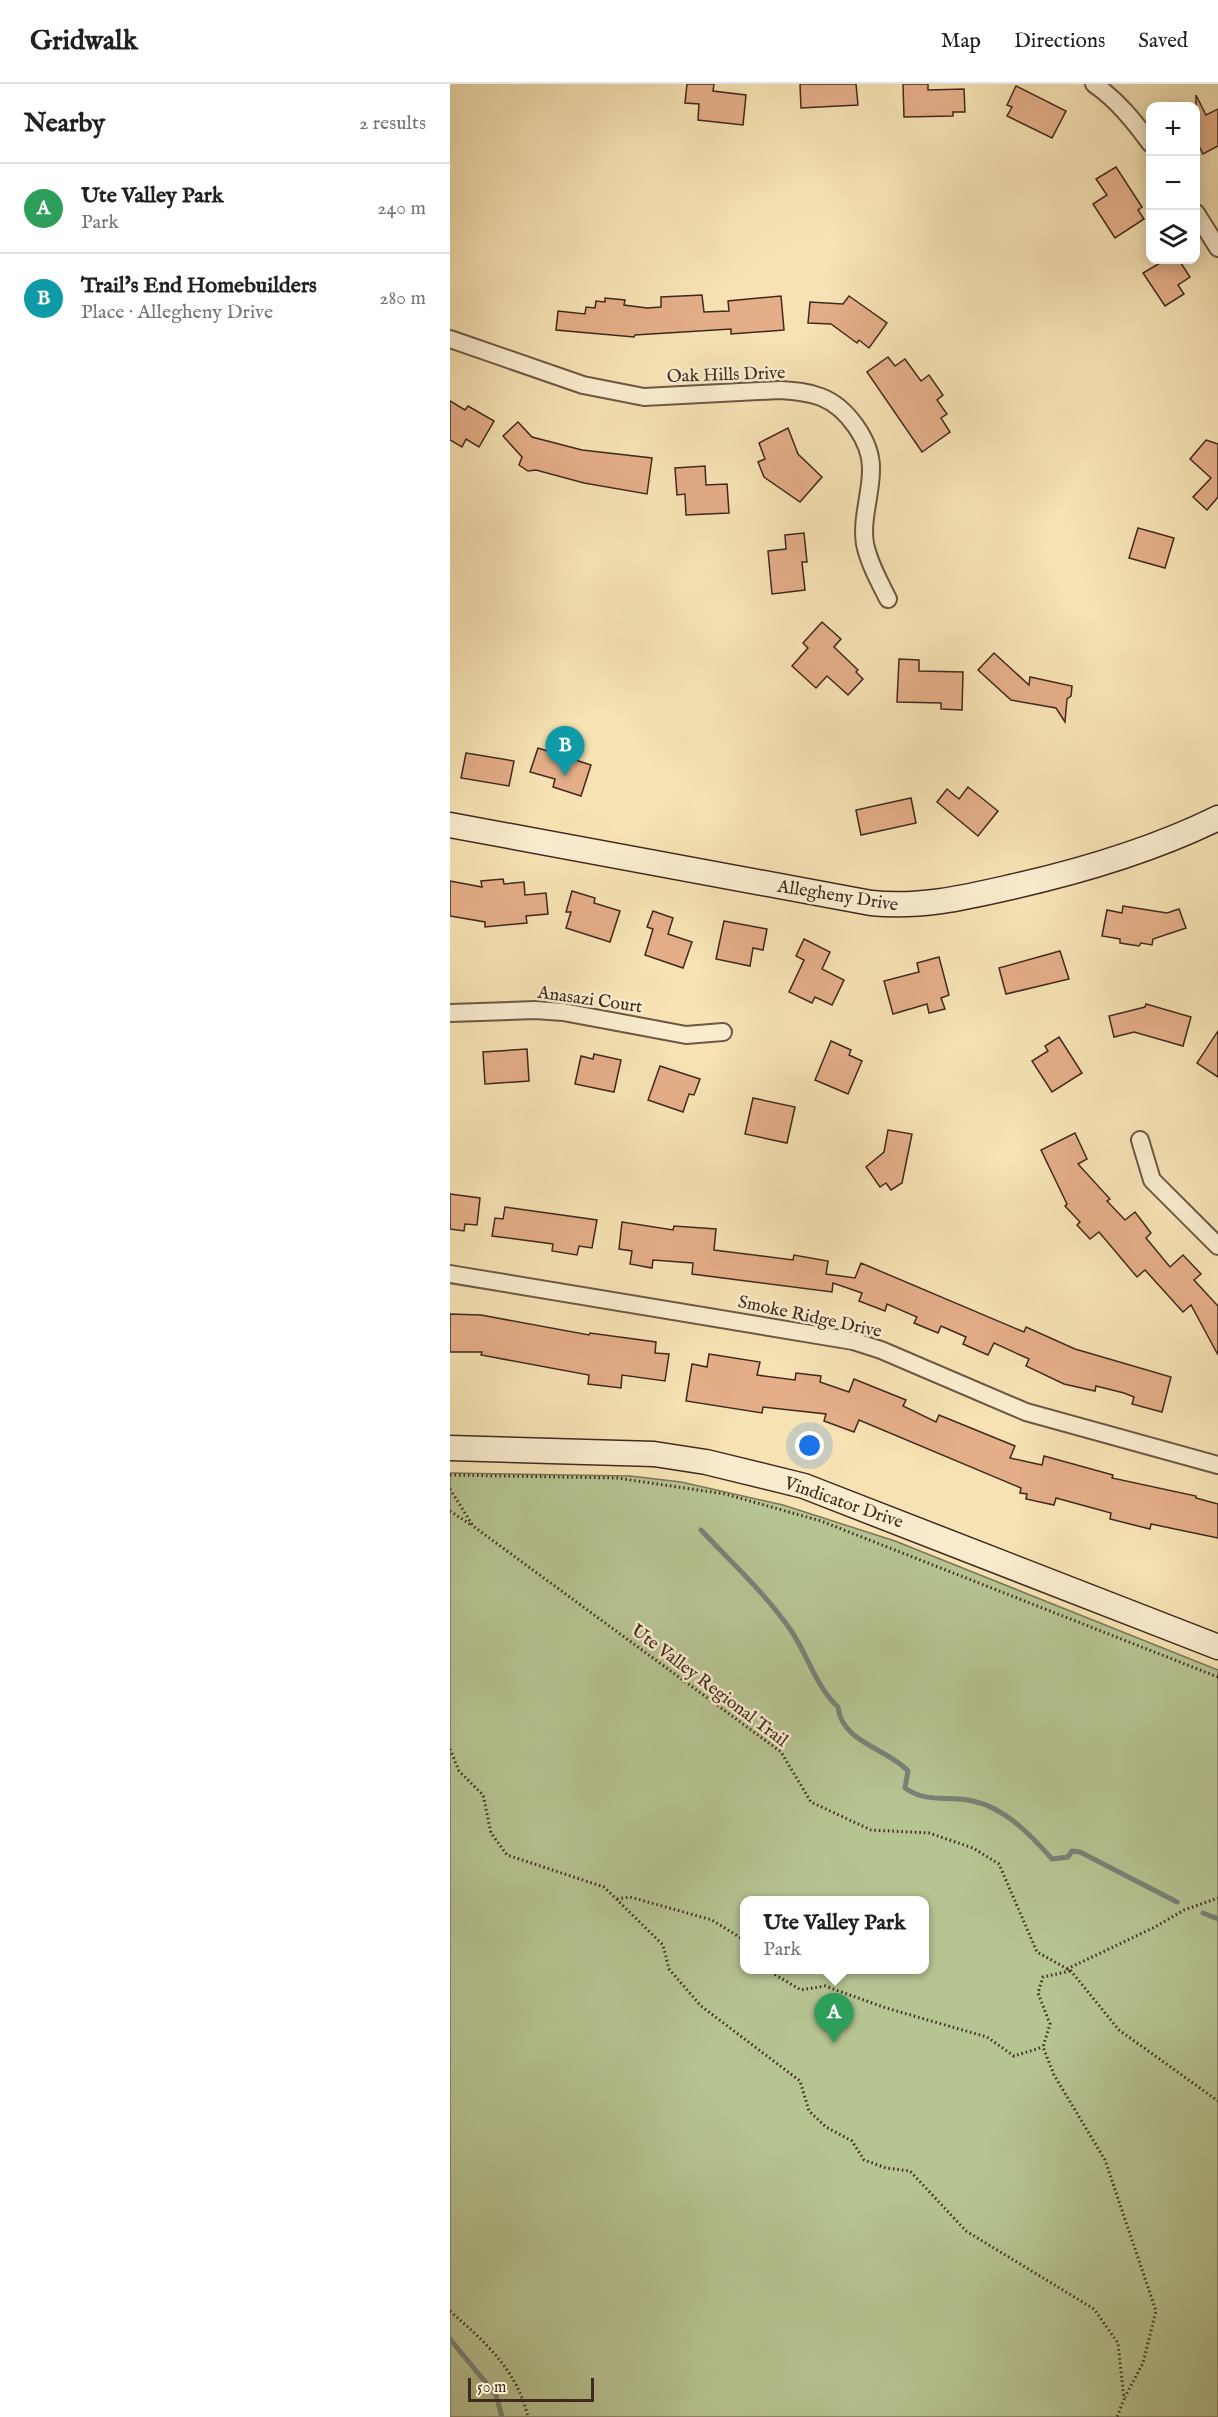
<!DOCTYPE html>
<html lang="en">
<head>
<meta charset="utf-8">
<style>
  :root { --surface:#fff; --page:#f2f2f2; --text:#202124; --muted:#757577; --line:#e0e0e0; --accent:#1a73e8 }
  body { margin:0; font-family:"IM FELL English",serif; background:var(--page); color:var(--text) }
  .controls { position:absolute; right:18px; top:18px; display:grid; overflow:hidden; border-radius:12px; box-shadow:0 3px 15px #0003 }
  .controls button { width:54px; height:54px; display:grid; place-items:center; padding:0; border:0; border-bottom:2px solid var(--line); background:var(--surface); color:var(--text); font:30px sans-serif }
  .scale { position:absolute; left:18px; bottom:15px; width:126px; box-sizing:border-box; padding-left:6px; border:3px solid #41291f; border-top:0; font-size:16px; line-height:21px; white-space:nowrap; color:#41291f; -webkit-text-stroke:4px #f9ecce; paint-order:stroke }
  .you { position:absolute; left:360px; top:1362px; width:21px; height:21px; margin:-15px; border:4px solid #fff; border-radius:50%; background:#1a73e8; box-shadow:0 0 0 9px #1a73e833 }
  .badge { display:grid; place-items:center; width:39px; height:39px; border-radius:50%; background:var(--accent); color:#fff; font-size:20px; font-weight:700 }
  .pin { position:absolute; translate:-50% -50px; filter:drop-shadow(0 2px 3px #0008) }
  .pin::after { content:''; position:absolute; top:32px; width:21px; height:18px; background:inherit; clip-path:polygon(0 0,100% 0,50% 100%) }
  .popup { position:absolute; left:290px; top:1812px; width:189px; height:78px; box-sizing:border-box; display:grid; place-content:center; border-radius:12px; background:var(--surface); filter:drop-shadow(0 2px 4px #0005); font-size:20px; white-space:nowrap; color:var(--muted) }
  .popup b { font-size:22px; color:var(--text) }
  .popup::after { content:''; position:absolute; left:50%; top:100%; margin-left:-12px; border:12px solid transparent; border-top-color:var(--surface) }
  .list { margin:0; padding:0; list-style:none }
  h2 { display:flex; justify-content:space-between; align-items:center; height:78px; margin:0; padding:0 24px; font-size:26px }
  h2 small { font-size:20px; font-weight:400; color:var(--muted) }
  .list li { display:grid; grid-template-columns:39px 1fr auto; gap:18px; align-items:center; box-sizing:border-box; height:90px; padding:0 24px; border-top:2px solid var(--line) }
  .list b { display:block; font-size:22px; white-space:nowrap }
  .list p { margin:0; font-size:20px; white-space:nowrap; color:var(--muted) }
  .list em { font-size:20px; font-style:normal; color:var(--muted) }
  .icon { flex:none; width:33px; height:33px; fill:none; stroke:currentColor; stroke-width:2; stroke-linecap:round; stroke-linejoin:round }
  .map { position:relative; flex:none; width:768px; height:2333px; overflow:hidden }
  header { display:flex; align-items:center; gap:36px; box-sizing:border-box; height:84px; padding:0 30px; background:var(--surface); border-bottom:2px solid var(--line) }
  header strong { font-size:28px }
  nav { display:flex; gap:33px; margin-inline-start:auto; font-size:21px }
  main { display:flex }
  aside { flex:1; background:var(--surface) }
  .map>svg:first-child { display:block }
  .green { fill:#b6c492; stroke:#7c7658; stroke-width:1.5; fill-rule:evenodd }
  .lines { fill:none; stroke-linecap:round; stroke-linejoin:round }
  .stream { stroke:#788277; stroke-width:5 }
  .building { fill:#e4ae88; stroke:#41291f; stroke-width:1.5 }
  .street-casing { stroke:#6e5744; stroke-width:20 }
  .secondary-casing { stroke:#41291f; stroke-width:27 }
  .path { stroke:#41291f; stroke-width:3; stroke-dasharray:1.5 3; stroke-linecap:butt }
  .street { stroke:#f9ecce; stroke-width:16 }
  .secondary { stroke:#f9ecce; stroke-width:24 }
  .labels { text-anchor:middle; stroke-width:5; stroke-linejoin:round; paint-order:stroke }
  .street-label { font-size:18px; fill:#41291f; stroke:#f9ecce }
</style>
</head>
<body>
<header>
<strong>Gridwalk</strong>
<nav><a>Map</a><a>Directions</a><a>Saved</a></nav>
</header>
<main>
<aside>
<h2>Nearby<small>2 results</small></h2>
<ul class="list">
<li><span class="badge" style="background:#2e9e5b">A</span><div><b>Ute Valley Park</b><p>Park</p></div><em>240 m</em></li>
<li><span class="badge" style="background:#0f9aa8">B</span><div><b>Trail's End Homebuilders</b><p>Place · Allegheny Drive</p></div><em>280 m</em></li>
</ul>
</aside>
<div class="map">
<svg width="768" height="2333" viewBox="0 0 768 2333">
  <rect width="100%" height="100%" fill="#f6e2b3"/>
  <filter id="stains"><feTurbulence type="fractalNoise" baseFrequency=".00333" numOctaves="4"/><feColorMatrix values="0 0 0 0 .2 0 0 0 0 .09 0 0 0 0 .02 0 0 0 .5 -.17"/></filter>
  <radialGradient id="worn" r=".72"><stop offset=".6" stop-color="#630" stop-opacity="0"/><stop offset="1" stop-color="#630" stop-opacity=".3"/></radialGradient>
  <path class="green" d="M0,1389L180,1392L231,1398L333,1421L445,1457L768,1586V2333H0ZM294,1816H474V1886H294Z"/>
  <g class="lines">
    <g class="stream">
      <path d="M251,1446C281,1478 315,1509 340,1545C357,1569 366,1603 388,1623C392,1659 437,1664 458,1687L455,1704C478,1720 497,1711 523,1717C555,1724 581,1751 602,1775L618,1773L622,1767L630,1768L727,1818"/>
      <path d="M753,1829L768,1835"/>
      <path d="M0,2255L46,2311L52,2333"/>
    </g>
  </g>
  <g class="building">
    <path d="M237,0H264L263,7L296,11L293,41L248,36L249,20L235,19Z"/>
    <path d="M350,0H406L408,21L351,24Z"/>
    <path d="M453,0H478V6L514,5L515,28H503V32L454,33Z"/>
    <path d="M566,2L616,27L602,54L557,32L562,23L557,21Z"/>
    <path d="M746,11L756,31L768,25V62L753,70L746,56Z"/>
    <path d="M666,83L692,123L688,126L694,135L665,154L643,120L657,111L646,95Z"/>
    <path d="M715,176H729L740,193L728,201L734,210L715,222L693,189Z"/>
    <path d="M252,211L254,228L279,227L278,217L331,212L334,246L281,250V245L185,251L184,253L106,246L108,227L135,230L136,223L145,224L146,217L155,218V214L175,216L174,221L197,224L211,223V213Z"/>
    <path d="M399,212L437,239L419,264L409,256L407,259L381,240L358,239L360,218L393,220Z"/>
    <path d="M438,273L445,282L455,275L471,297L479,291L493,311L487,316L497,330L491,334L500,348L472,368L417,288Z"/>
    <path d="M0,317L15,326L18,322L44,337L29,363L16,355L12,363L0,356Z"/>
    <path d="M68,338L82,353L132,366L202,374L197,410L134,399L86,386L78,387L69,381L72,373L53,352Z"/>
    <path d="M338,344L348,370L372,393L350,418L314,393L308,378L315,375L309,359Z"/>
    <path d="M756,356L768,360V413L757,426L743,413L761,394L740,375Z"/>
    <path d="M255,382L256,401L277,400L279,429L236,431L235,410L227,411L225,384Z"/>
    <path d="M688,444L724,454L715,484L679,474Z"/>
    <path d="M354,449L357,478H352L355,506L322,510L318,467L336,465L335,451Z"/>
    <path d="M372,538L391,555L384,563L408,586L406,588L413,595L398,611L377,592L366,604L342,582L358,564L353,559Z"/>
    <path d="M544,569L579,601L580,593L622,602L621,612L617,615L615,638L606,624L561,616L528,586Z"/>
    <path d="M449,575L469,576V587L513,588L512,626L491,625V619L447,618Z"/>
    <path d="M88,664L141,681L131,712L103,703L105,695L80,688Z"/>
    <path d="M16,669L64,677L59,702L11,694Z"/>
    <path d="M518,703L548,727L528,752L487,718L497,705L509,715Z"/>
    <path d="M461,714L466,739L411,751L406,726Z"/>
    <path d="M53,795L54,800L74,798L75,811L96,809L98,830L76,832L77,839L35,843V838L0,832V797L32,803L31,797Z"/>
    <path d="M122,807L145,814L144,819L170,827L160,858L116,844L121,828H116Z"/>
    <path d="M673,822L717,829L729,825L736,844L703,855L702,861L691,859L689,862L670,859V855L652,852L657,826L672,829Z"/>
    <path d="M203,827L223,834L218,850L242,858L233,884L195,871L203,845L197,843Z"/>
    <path d="M274,837L317,845L313,866L303,864L300,882L266,875Z"/>
    <path d="M354,855L380,868L372,885L394,896L382,921L365,913L362,919L339,908L354,876L346,872Z"/>
    <path d="M610,867L619,895L556,910L549,884Z"/>
    <path d="M489,873L499,911L491,914L495,925L479,929L477,920L443,930L434,897L469,888L467,879Z"/>
    <path d="M696,920L741,933L733,962L684,948L664,953L659,932L695,923Z"/>
    <path d="M768,947V993L747,979Z"/>
    <path d="M609,953L632,989L602,1008L582,977L598,967L595,962Z"/>
    <path d="M381,957L401,966L399,971L412,977L398,1010L365,996Z"/>
    <path d="M77,965L79,997L35,1000L33,968Z"/>
    <path d="M144,970L171,976L164,1008L125,1000L131,972L143,975Z"/>
    <path d="M210,982L250,995L244,1011L239,1010L233,1028L198,1016Z"/>
    <path d="M303,1014L345,1023L337,1059L295,1050Z"/>
    <path d="M438,1046L462,1050L452,1099L441,1106L436,1099L430,1103L416,1083L434,1068Z"/>
    <path d="M625,1049L637,1075L628,1080L660,1115L657,1117L675,1136L685,1128L701,1149L696,1154L720,1183L733,1171L751,1190L744,1196L768,1222V1271L741,1221L733,1228L695,1186L687,1193L649,1148L640,1155L627,1141L630,1138L615,1122L617,1120L591,1066Z"/>
    <path d="M0,1110L30,1114L27,1141L15,1140L14,1147L0,1145Z"/>
    <path d="M55,1123L147,1136L142,1164L129,1162L127,1171L102,1167L103,1160L42,1152L45,1134L53,1135Z"/>
    <path d="M172,1138L223,1146L224,1142L266,1145L264,1166L343,1176L344,1171L378,1177L376,1190L405,1194L411,1179L574,1248L576,1243L625,1265L721,1293L712,1328L682,1320L684,1313L674,1309L646,1302L645,1307L614,1300L576,1282L579,1275L544,1259L538,1271L513,1260L516,1253L491,1242L488,1249L464,1239L467,1233L437,1220L435,1227L409,1217L412,1209L383,1199L382,1208L242,1190L243,1179L203,1176L202,1184L180,1180L182,1167L169,1165Z"/>
    <path d="M0,1230L31,1231L139,1251L140,1249L206,1258L205,1269L219,1270L215,1297L172,1291L171,1304L138,1300L139,1291L31,1271L32,1268H0Z"/>
    <path d="M259,1270L310,1278L307,1291L345,1296L346,1289L371,1292L370,1298L399,1308L404,1295L456,1316L453,1322L486,1338L489,1331L565,1362L560,1374L592,1381L594,1372L663,1391L662,1394L746,1412V1414L768,1420V1454L701,1440L700,1445L660,1435L661,1429L606,1414L604,1421L576,1415L577,1410L570,1409L571,1404L409,1336L404,1348L374,1337L376,1330L313,1323L312,1329L236,1317L242,1280L257,1283Z"/>
  </g>
  <g class="lines">
    <g class="street-casing">
      <g id="street">
        <path d="M644,0C667,16 684,37 700,59"/>
        <path d="M746,129L768,164"/>
        <path d="M0,255L133,301L194,313L330,306C345,307 358,308 371,313C397,323 422,358 421,386C421,410 411,436 415,460C419,479 429,497 438,515"/>
        <path d="M0,929L85,926L113,928L236,951L273,948"/>
        <path d="M690,1056L702,1096L768,1162"/>
        <path d="M0,1190L403,1257L431,1266L576,1328L768,1381"/>
      </g>
    </g>
    <g class="secondary-casing">
      <g id="secondary">
        <path d="M0,741L421,819C470,824 513,814 561,803C632,787 703,766 768,734"/>
        <path d="M0,1364L204,1370L256,1378L354,1402L768,1563"/>
      </g>
    </g>
    <g class="path">
      <path d="M0,1391L167,1394L275,1410L371,1437L768,1593"/>
      <path d="M0,1405L23,1442L331,1668L361,1718L421,1746L479,1749L523,1764L549,1780L587,1868L621,1887L669,1946L768,2017"/>
      <path d="M0,1427L21,1441"/>
      <path d="M0,1665L9,1687L33,1711L41,1749L57,1771L154,1803L213,1861L219,1885L251,1922L350,1997L359,2027L376,2043L402,2057L414,2076L436,2084L460,2087L516,2147L644,2225L668,2259L674,2315L667,2333"/>
      <path d="M167,1815L180,1813L262,1836L294,1856"/>
      <path d="M617,1885L705,1843L734,1826L768,1814"/>
      <path d="M317,1886L351,1906L375,1902L436,1924L537,1953L564,1972L593,1963"/>
      <path d="M620,1887L593,1893L588,1909L600,1940L593,1963L604,1991L655,2076L706,2227L693,2279L675,2313"/>
      <path d="M0,2227C35,2258 67,2286 78,2333"/>
    </g>
    <use href="#street" class="street"/>
    <use href="#secondary" class="secondary"/>
  </g>
  <g class="labels">
    <g class="street-label">
      <text transform="translate(276 290) rotate(-2)" y="6">Oak Hills Drive</text>
      <text transform="translate(388 811) rotate(9)" y="6">Allegheny Drive</text>
      <text transform="translate(140 915) rotate(8)" y="6">Anasazi Court</text>
      <text transform="translate(360 1232) rotate(12)" y="6">Smoke Ridge Drive</text>
      <text transform="translate(394 1418) rotate(19)" y="6">Vindicator Drive</text>
      <text transform="translate(260 1601) rotate(37)" y="6">Ute Valley Regional Trail</text>
    </g>
  </g>
  <rect width="100%" height="100%" filter="url(#stains)"/>
  <rect width="100%" height="100%" fill="url(#worn)"/>
</svg>
<div class="controls">
<button>+</button>
<button>−</button>
<button><svg class="icon" aria-label="layers" viewBox="0 0 24 24"><path d="M12 4l9 5-9 5-9-5zM3 14l9 5 9-5"/></svg></button>
</div>
<div class="scale">50 m</div>
<div class="you"></div>
<div class="pin badge" style="left:384px;top:1959px;background:#2e9e5b">A</div>
<div class="popup"><b>Ute Valley Park</b>Park</div>
<div class="pin badge" style="left:115px;top:692px;background:#0f9aa8">B</div>
</div>
</main>
</body>
</html>
